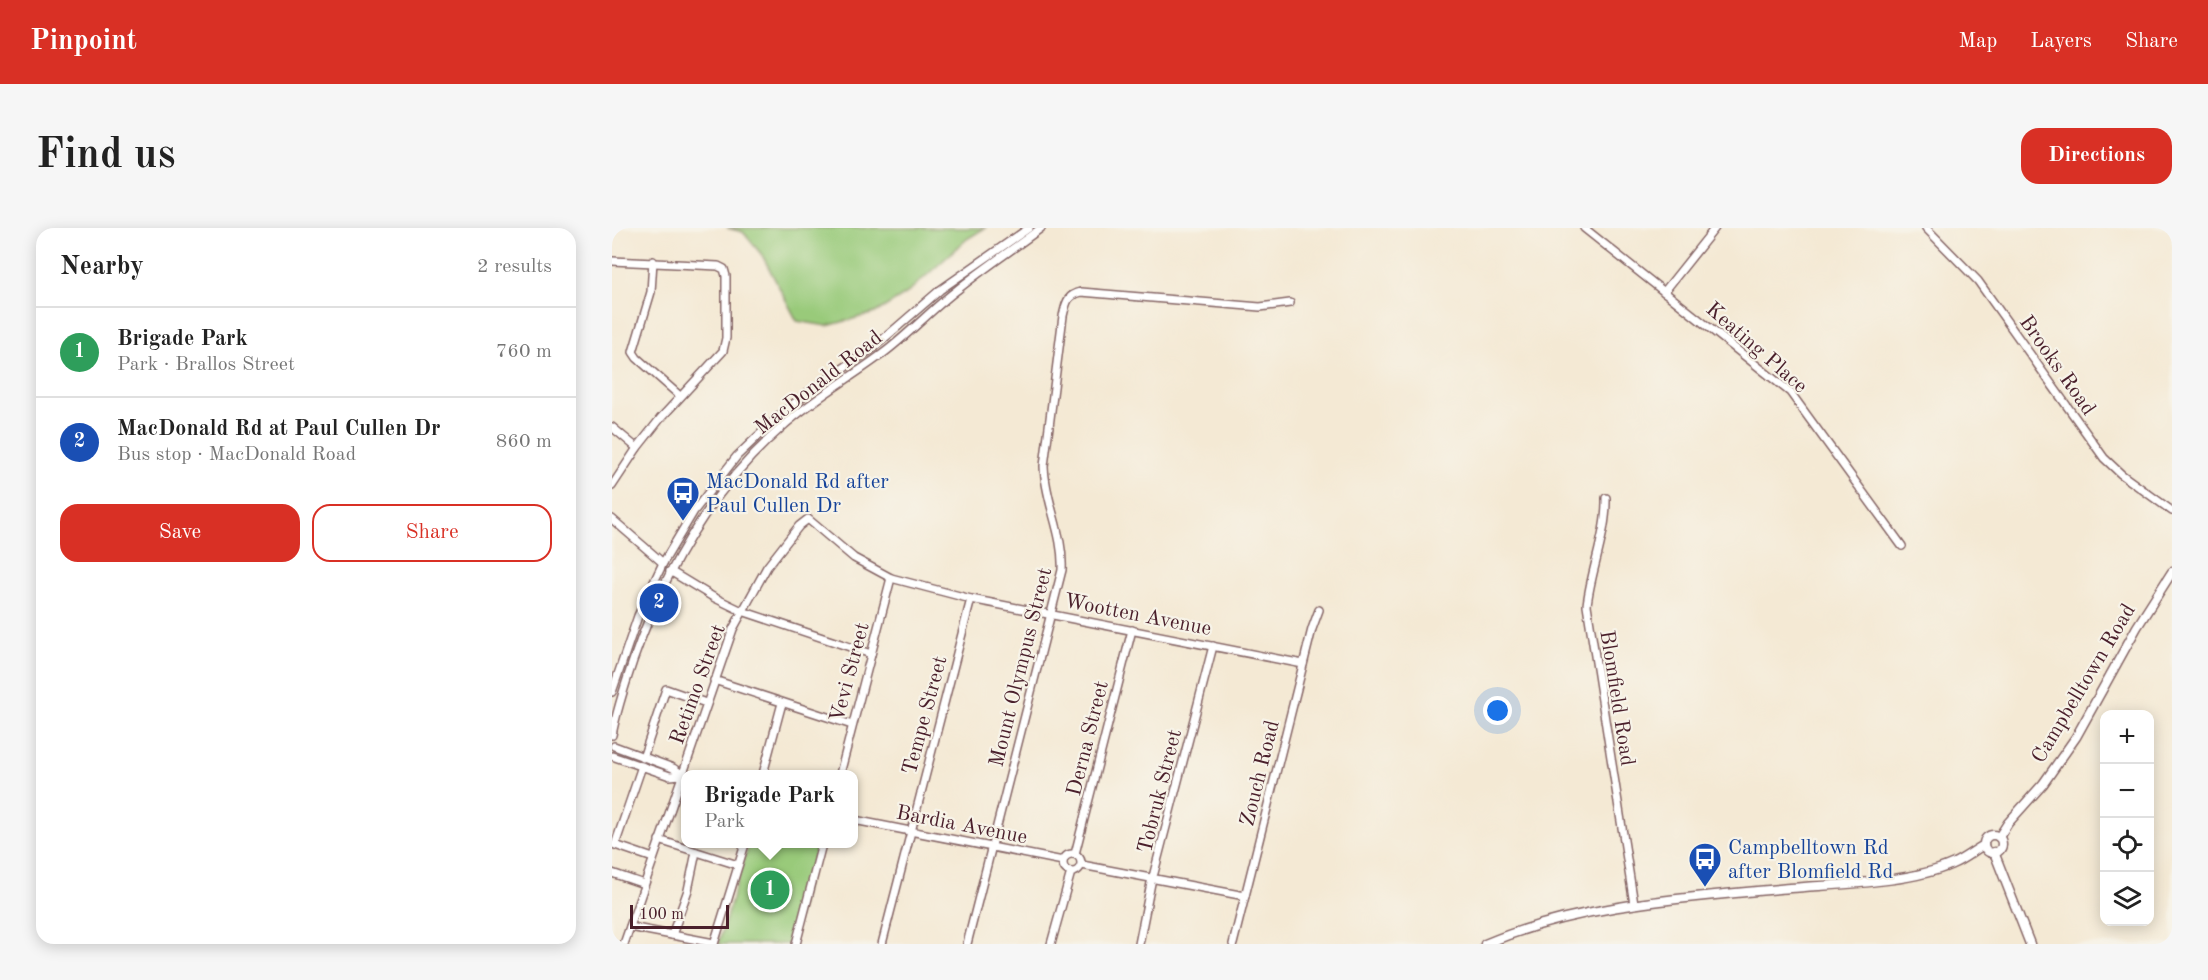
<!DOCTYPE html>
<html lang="en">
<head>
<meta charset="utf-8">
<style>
  :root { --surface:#fff; --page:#f6f6f6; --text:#222; --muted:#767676; --line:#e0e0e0; --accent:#d93025 }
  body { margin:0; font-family:"Old Standard TT",serif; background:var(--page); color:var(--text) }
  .controls { position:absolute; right:18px; bottom:18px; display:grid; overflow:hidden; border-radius:12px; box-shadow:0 3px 15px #0003 }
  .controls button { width:54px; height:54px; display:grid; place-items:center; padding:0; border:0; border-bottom:2px solid var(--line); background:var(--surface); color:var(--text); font:30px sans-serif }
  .scale { position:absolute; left:18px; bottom:15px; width:99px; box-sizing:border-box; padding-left:6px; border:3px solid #4a1f2b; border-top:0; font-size:16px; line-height:21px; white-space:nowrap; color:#4a1f2b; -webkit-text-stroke:4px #f7f3e8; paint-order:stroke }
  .you { position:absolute; left:886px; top:483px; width:21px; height:21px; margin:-15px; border:4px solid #fff; border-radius:50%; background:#1a73e8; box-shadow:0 0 0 9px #1a73e833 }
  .badge { display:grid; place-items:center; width:39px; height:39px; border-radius:50%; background:var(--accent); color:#fff; font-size:20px; font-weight:700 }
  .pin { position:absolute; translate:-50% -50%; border:3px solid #fff; box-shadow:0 2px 6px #0006 }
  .popup { position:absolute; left:69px; top:542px; width:177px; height:78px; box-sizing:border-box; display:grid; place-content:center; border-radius:12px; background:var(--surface); filter:drop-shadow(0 2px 4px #0005); font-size:20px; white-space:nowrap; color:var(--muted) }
  .popup b { font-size:22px; color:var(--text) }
  .popup::after { content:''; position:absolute; left:50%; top:100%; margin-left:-12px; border:12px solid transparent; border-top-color:var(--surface) }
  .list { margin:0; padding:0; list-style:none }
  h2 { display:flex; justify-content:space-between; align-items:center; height:78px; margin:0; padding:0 24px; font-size:26px }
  h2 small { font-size:20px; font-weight:400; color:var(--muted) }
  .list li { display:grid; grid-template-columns:39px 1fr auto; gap:18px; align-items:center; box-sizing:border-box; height:90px; padding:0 24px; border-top:2px solid var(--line) }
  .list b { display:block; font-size:22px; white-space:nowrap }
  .list p { margin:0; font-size:20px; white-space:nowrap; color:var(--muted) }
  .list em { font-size:20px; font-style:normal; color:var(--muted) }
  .actions { display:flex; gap:12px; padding:18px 24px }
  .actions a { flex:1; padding:14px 0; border:2px solid var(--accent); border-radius:18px; text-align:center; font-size:21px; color:var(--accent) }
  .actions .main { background:var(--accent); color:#fff }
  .icon { flex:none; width:33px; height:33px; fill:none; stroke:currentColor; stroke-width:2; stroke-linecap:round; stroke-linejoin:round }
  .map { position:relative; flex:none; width:1560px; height:716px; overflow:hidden; border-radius:18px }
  header { display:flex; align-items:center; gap:36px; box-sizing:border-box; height:84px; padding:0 30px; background:var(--accent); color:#fff }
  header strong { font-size:28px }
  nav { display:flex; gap:33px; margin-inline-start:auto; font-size:21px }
  .intro { display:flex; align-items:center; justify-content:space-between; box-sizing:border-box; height:144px; padding:0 36px }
  h1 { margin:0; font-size:42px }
  .button { padding:15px 27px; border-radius:18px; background:var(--accent); color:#fff; font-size:21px; font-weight:700 }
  main { display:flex; gap:36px; padding:0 36px }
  aside { flex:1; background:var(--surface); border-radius:18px; box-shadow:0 3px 15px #0003 }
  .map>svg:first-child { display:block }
  .green { fill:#99ca7a; stroke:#727452; stroke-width:1.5 }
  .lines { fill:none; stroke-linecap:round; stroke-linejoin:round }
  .minor-casing { stroke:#866666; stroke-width:10 }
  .major-casing { stroke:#866666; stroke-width:11 }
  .minor { stroke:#fff; stroke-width:7 }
  .major { stroke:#fff; stroke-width:8 }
  .labels { text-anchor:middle; stroke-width:4.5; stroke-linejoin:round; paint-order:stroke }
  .street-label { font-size:21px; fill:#4a1f2b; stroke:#f7f3e8 }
  .transit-label { font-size:21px; fill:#164399; stroke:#f7f3e8; text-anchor:start }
</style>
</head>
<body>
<header>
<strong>Pinpoint</strong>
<nav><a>Map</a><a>Layers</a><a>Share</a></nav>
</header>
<div class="intro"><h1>Find us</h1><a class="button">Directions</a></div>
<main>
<aside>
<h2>Nearby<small>2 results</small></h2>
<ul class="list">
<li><span class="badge" style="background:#2e9e5b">1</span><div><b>Brigade Park</b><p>Park · Brallos Street</p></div><em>760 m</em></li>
<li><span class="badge" style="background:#1a4fb4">2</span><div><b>MacDonald Rd at Paul Cullen Dr</b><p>Bus stop · MacDonald Road</p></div><em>860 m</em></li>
</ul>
<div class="actions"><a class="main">Save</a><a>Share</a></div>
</aside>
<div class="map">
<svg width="1560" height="716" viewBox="0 0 1560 716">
  <rect width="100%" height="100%" fill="#f7f3e8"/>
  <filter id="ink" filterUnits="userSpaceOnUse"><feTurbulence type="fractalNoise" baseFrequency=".0167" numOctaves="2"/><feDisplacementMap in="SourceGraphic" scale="12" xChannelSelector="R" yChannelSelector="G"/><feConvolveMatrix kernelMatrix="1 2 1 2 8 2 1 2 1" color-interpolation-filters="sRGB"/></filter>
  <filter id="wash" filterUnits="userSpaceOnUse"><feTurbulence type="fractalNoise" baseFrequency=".008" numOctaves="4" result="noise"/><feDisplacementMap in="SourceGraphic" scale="24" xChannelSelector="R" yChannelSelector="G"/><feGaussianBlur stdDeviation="1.35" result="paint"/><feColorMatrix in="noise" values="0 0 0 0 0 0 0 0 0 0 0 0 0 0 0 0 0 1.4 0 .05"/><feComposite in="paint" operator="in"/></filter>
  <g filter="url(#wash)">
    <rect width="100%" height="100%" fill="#f4e9d4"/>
    <g class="green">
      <path d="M115,0H373L355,11L294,66L263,85L215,98L185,93L150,27L131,4Z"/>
      <path d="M137,616H205L179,716H106Z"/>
    </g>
  </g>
  <g filter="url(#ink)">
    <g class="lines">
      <g class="minor-casing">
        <g id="minor">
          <path d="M972,0L1178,164L1290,318"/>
          <path d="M1314,0L1366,53L1492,230L1509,246L1560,283"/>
          <path d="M0,33L106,38L112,41L114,48V110L111,123L48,191L25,220L0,258"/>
          <path d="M41,33L39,64L21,124L25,130L68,168"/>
          <path d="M1052,64L1103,0"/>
          <path d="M0,199L25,220"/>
          <path d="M994,270C995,306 979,341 975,377L1022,676"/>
          <path d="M0,291L51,335"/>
          <path d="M58,343L101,369L130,383L259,426"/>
          <path d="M102,452L240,497"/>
          <path d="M0,464L26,388L51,335L82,283L125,228L168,187L195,165L261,120L328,62L417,0"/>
          <path d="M0,507C5,481 13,457 21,433C52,343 98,262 170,199C202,170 239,150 273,124C298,105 320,81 345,62C372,40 401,21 429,0"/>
          <path d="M2,518L61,540L74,549"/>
          <path d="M0,528L58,548L69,547"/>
          <path d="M31,530L54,461L94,475"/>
          <path d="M30,538L3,617L41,630"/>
          <path d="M151,546L170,475"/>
          <path d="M228,546L279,350"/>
          <path d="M242,592L451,633"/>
          <path d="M47,612L126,637"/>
          <circle cx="460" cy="635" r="9"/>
          <path d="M463,626L520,402"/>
          <path d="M470,637L633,668"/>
          <path d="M0,645L32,656"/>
          <path d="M18,699L102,715"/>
          <path d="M60,707L76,662L84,624"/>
          <path d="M12,716L121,401L155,339L187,298L196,291L242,330L279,350L359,371L691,436"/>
          <path d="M102,716L133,616"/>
          <path d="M184,716L210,616"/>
          <path d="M270,716L359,371"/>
          <path d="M355,716L450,342C452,306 433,274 432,238L451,88C454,75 455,67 469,64L648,79L678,75"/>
          <path d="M439,716L459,644"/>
          <path d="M527,716L540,650L542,645L601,418"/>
          <path d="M621,716L700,401L707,382"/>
        </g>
      </g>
      <g class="major-casing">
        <g id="major">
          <circle cx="1381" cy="616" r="9"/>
          <path d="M1387,609L1396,595L1431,556L1464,509L1525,399L1560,344"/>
          <path d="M1382,624L1418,716"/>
          <path d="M873,716C970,675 1075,670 1178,660C1226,656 1298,655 1340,636C1352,631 1361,623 1372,617"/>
        </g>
      </g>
      <use href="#minor" class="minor"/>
      <use href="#major" class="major"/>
    </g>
  </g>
  <defs>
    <g id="bus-pin" transform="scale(1.725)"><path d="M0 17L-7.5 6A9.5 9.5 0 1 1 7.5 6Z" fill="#1a4fb4" stroke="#f7f3e8"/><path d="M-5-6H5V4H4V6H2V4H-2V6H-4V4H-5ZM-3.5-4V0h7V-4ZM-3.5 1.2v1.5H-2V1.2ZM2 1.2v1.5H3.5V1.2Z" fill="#fff"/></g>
  </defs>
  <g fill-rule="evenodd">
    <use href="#bus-pin" x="71" y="265"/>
    <use href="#bus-pin" x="1093" y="631"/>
  </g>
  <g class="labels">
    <g class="street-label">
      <text transform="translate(1145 119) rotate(41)" y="7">Keating Place</text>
      <text transform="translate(1446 137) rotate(55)" y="7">Brooks Road</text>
      <text transform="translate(206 154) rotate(-38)" y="7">MacDonald Road</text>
      <text transform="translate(526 386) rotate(11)" y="7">Wootten Avenue</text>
      <text transform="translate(408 439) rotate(-76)" y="7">Mount Olympus Street</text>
      <text transform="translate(237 444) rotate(-75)" y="7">Vevi Street</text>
      <text transform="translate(1471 455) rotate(-59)" y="7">Campbelltown Road</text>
      <text transform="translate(85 456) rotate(-70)" y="7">Retimo Street</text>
      <text transform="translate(1006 470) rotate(81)" y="7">Blomfield Road</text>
      <text transform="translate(312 487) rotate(-75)" y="7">Tempe Street</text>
      <text transform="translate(475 510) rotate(-76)" y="7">Derna Street</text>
      <text transform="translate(647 545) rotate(-76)" y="7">Zouch Road</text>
      <text transform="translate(547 563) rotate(-76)" y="7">Tobruk Street</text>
      <text transform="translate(350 596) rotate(11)" y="7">Bardia Avenue</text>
    </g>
    <g class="transit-label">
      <text x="94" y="260">MacDonald Rd after<tspan x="94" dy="24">Paul Cullen Dr</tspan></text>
      <text x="1116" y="626">Campbelltown Rd<tspan x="1116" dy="24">after Blomfield Rd</tspan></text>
    </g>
  </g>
</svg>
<div class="controls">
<button>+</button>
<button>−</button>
<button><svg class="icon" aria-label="locate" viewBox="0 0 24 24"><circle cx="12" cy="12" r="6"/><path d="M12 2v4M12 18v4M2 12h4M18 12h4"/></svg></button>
<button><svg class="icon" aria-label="layers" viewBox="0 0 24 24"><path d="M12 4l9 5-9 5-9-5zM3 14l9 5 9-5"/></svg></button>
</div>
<div class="scale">100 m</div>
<div class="you"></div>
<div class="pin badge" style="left:158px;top:662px;background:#2e9e5b">1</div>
<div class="popup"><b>Brigade Park</b>Park</div>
<div class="pin badge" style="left:47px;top:375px;background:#1a4fb4">2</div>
</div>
</main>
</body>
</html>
